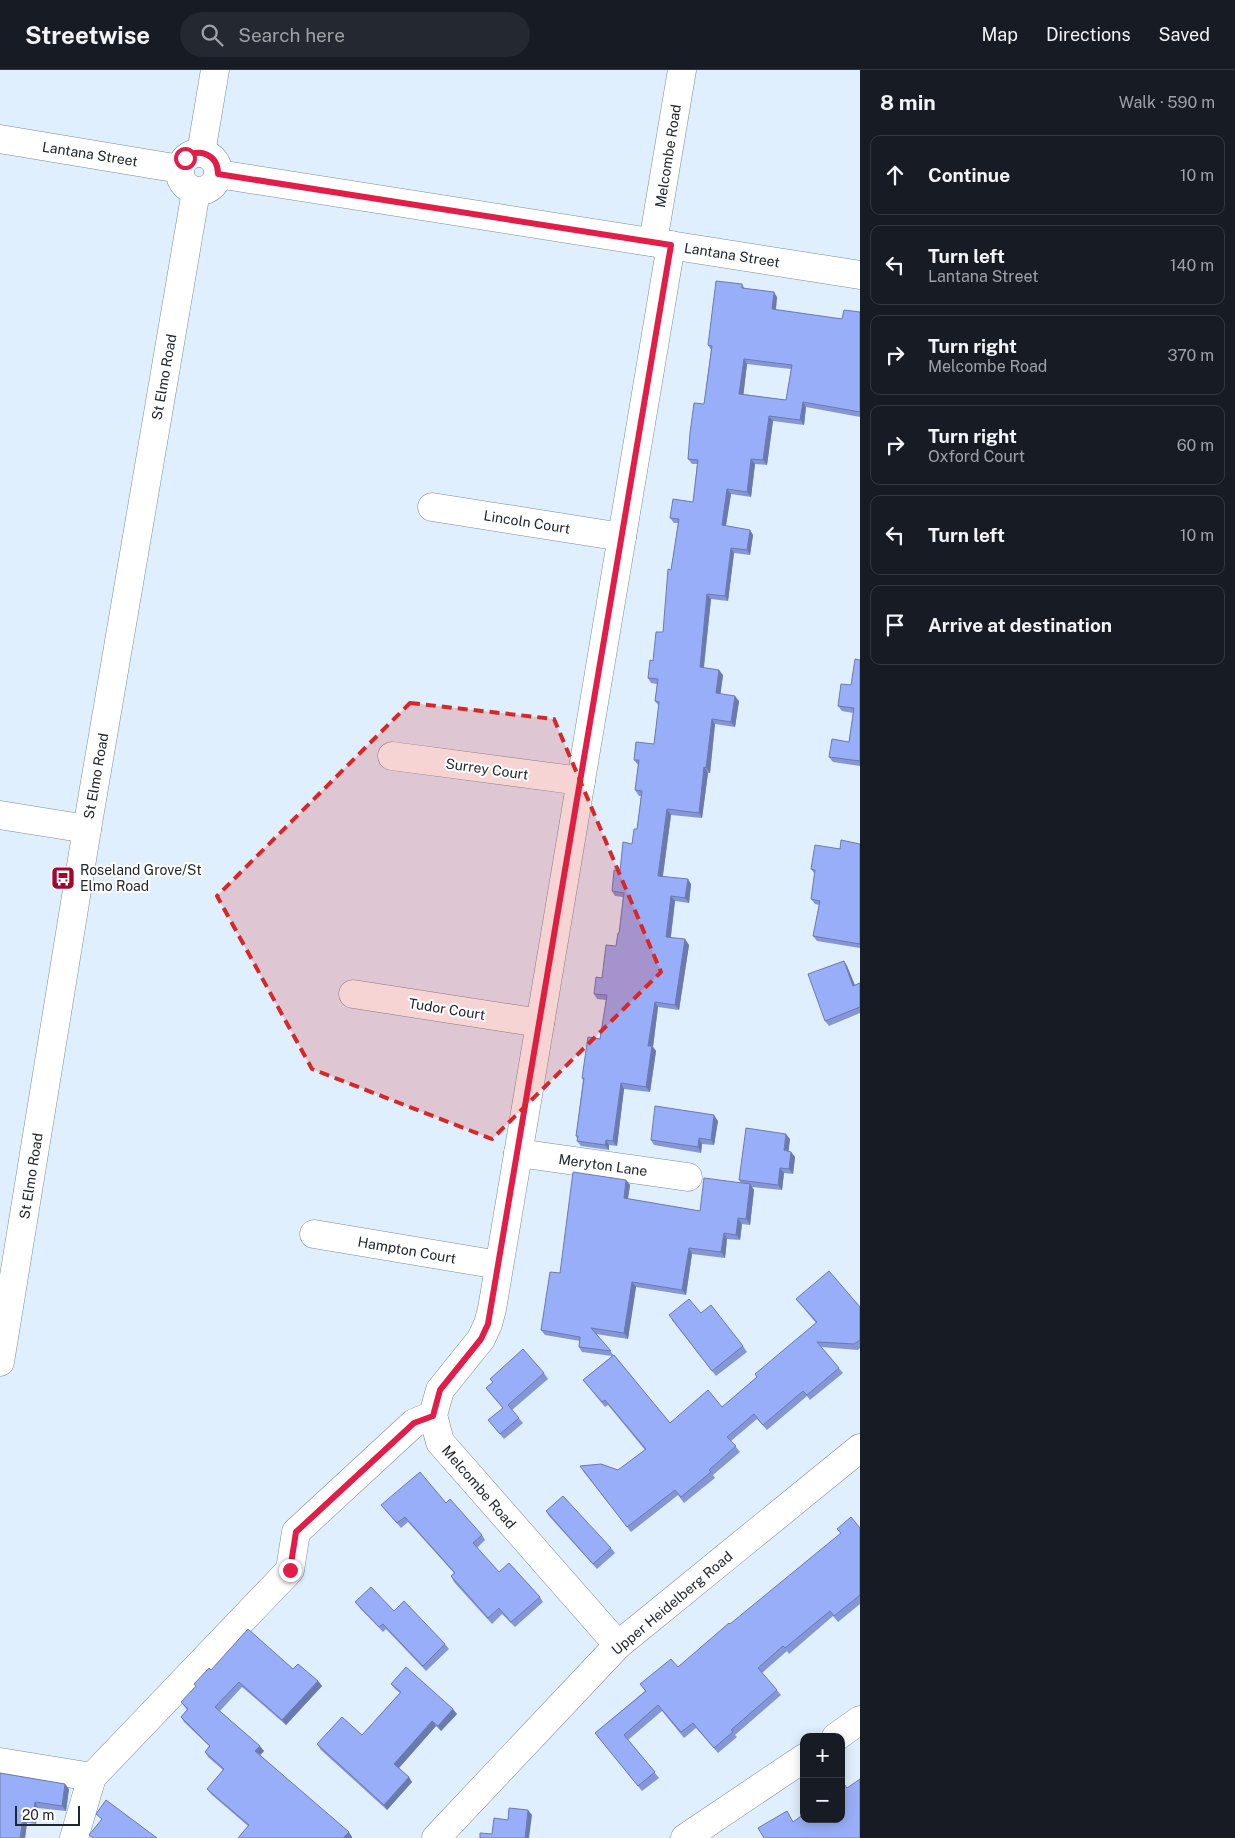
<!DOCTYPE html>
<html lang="en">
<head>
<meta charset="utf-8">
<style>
  :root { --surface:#171b24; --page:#242831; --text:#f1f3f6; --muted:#9ea1a6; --line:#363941 }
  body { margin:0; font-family:"Public Sans",sans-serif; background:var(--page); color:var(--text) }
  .controls { position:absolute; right:15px; bottom:15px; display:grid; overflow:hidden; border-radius:10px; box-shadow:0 2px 12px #0003 }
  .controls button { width:45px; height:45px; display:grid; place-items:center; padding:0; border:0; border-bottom:1px solid var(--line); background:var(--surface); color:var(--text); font:25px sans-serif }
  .scale { position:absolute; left:15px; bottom:12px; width:65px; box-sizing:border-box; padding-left:5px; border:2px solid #21272c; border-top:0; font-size:14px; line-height:18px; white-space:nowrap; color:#21272c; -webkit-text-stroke:4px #fff; paint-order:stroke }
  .stop { position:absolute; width:15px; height:15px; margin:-11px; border:4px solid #e11d48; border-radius:50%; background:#fff }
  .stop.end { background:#e11d48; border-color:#fff; box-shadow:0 1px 5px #0008 }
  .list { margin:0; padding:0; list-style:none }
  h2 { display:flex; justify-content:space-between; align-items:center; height:65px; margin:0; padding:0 20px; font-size:21px }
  h2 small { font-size:16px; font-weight:400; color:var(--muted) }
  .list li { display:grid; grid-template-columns:32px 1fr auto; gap:15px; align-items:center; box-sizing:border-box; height:80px; margin:0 10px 10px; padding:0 10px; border:1px solid var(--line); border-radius:10px }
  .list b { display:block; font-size:19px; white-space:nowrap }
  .list p { margin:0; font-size:16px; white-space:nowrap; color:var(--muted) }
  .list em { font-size:16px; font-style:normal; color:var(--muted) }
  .icon { flex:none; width:28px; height:28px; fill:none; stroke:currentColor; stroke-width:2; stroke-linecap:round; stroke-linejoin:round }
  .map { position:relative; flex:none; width:860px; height:1768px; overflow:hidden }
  header { display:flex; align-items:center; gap:30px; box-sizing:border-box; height:70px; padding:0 25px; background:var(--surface); border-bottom:1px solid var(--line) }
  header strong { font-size:24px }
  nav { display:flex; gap:28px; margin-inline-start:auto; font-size:18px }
  .search { width:350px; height:45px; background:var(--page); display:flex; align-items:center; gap:12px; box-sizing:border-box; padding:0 18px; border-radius:28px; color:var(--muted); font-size:19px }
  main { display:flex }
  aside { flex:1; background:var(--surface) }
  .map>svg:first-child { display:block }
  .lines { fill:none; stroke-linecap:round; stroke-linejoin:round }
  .minor-casing { stroke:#7d8b97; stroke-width:29 }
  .major-casing { stroke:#7d8b97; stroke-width:29 }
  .minor { stroke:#fff; stroke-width:28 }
  .major { stroke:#fff; stroke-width:28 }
  .wall { fill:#8496d5; fill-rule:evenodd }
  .shaded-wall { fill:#6b7aae }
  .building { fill:#99aef8; stroke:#6b7aae; fill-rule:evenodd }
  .route { stroke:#e11d48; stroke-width:6 }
  .marked { fill:#d62828; fill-opacity:0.2; stroke:#d62828; stroke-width:4; stroke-dasharray:10 6; stroke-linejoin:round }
  .labels { text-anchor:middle; stroke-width:4; stroke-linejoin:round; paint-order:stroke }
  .street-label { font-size:14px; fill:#21272c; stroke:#fff }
  .poi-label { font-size:14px; fill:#21272c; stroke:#fff; text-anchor:start }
</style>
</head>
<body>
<header>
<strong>Streetwise</strong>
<div class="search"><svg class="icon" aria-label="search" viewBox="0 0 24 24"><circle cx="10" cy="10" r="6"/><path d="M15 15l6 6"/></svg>Search here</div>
<nav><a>Map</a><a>Directions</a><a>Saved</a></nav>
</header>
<main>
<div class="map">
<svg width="860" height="1768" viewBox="0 0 860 1768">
  <rect width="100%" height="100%" fill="#e0effd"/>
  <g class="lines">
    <g class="minor-casing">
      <g id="minor">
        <path d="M0,69L180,99"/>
        <circle cx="199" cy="102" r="19"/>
        <path d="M201,83L215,0"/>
        <path d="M218,104L860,205"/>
        <path d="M653,172L682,0"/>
        <path d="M432,437L622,467"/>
        <path d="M392,686L581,711"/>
        <path d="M0,745L87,759"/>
        <path d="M353,924L540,953"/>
        <path d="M518,1083L688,1107"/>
        <path d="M314,1164L499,1195"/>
        <path d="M0,1292L87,759L196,121"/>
        <path d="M618,1575L440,1372L433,1345L440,1320L481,1269L488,1254L492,1239L671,175"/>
        <path d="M836,1667L860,1650"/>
        <path d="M0,1692L92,1707L290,1500L296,1462L414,1353L433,1345"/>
        <path d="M74,1768L92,1707"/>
        <path d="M685,1768L804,1688"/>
      </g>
    </g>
    <g class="major-casing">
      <path id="major" d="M436,1768L618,1575L860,1378"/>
    </g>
    <use href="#minor" class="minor"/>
    <use href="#major" class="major"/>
  </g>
  <g class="wall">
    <path d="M742,214L745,219L777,227L776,240L842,249L860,242V347L806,337L804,355L773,351L767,395L755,394L751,427L731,424L726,456L750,460L753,465L750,485L734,483L728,531L711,529L704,598L723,605L720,624L739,631L735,657L715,654L710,703H708L702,748L671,745L663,806L691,814L689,833L675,831L671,867L689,875L679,940L658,937L653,977L656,981L650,1022L624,1019L617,1076L609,1075V1080L581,1076L577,1071V1068L576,1066L583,1010L582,1008L600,969L606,930L597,929L594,924L616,876L619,863L623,827L615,826L612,821L632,774L637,759L641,726H639L635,720L638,695L634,690L654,674L659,636L655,631L657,614L651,613L648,608L653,591L663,562L678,453H674L670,448L693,432L697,394H692L688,389L704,334L711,280L708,275ZM747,294L791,299L786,330L743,324Z"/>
    <path d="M860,590V696L833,692L829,687L849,672L853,643L842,641L838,636L851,615Z"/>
    <path d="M860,774V878L817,871L813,866L819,835L815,834L811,829L815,804L811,799L840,779Z"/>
    <path d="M844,891L847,896L855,915L860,913V943L829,956L825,951Z"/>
    <path d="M718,1051L714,1075L702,1074L701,1083L654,1075L651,1070Z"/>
    <path d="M790,1069L788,1081L791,1082L795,1087L793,1104L784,1103L782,1120L752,1117L754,1120L750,1155L742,1154L740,1170L727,1169L725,1188L692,1184L686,1225L636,1217L628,1269L596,1264L670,1353L722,1337L757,1307L816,1253L796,1229L860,1237V1278L858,1280L821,1277L843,1303L810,1330L807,1326L767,1360L757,1349L731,1371L740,1382L713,1405L715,1408L684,1433L678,1425L631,1462L583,1401L618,1400L645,1380L608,1335L605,1337L583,1310L612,1286L582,1282L579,1277L580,1271L545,1265L541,1260L560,1203L626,1110L630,1115L628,1129L700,1141L741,1113L739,1110Z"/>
    <path d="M701,1243L743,1276L747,1282L716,1306L672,1250Z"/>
    <path d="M544,1303L548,1309L512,1340L523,1353L504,1369L488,1350L503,1338L486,1318L493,1313L490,1309Z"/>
    <path d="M446,1433L482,1465L485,1470L477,1478L499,1502L540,1527L543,1532L515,1557L502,1544L492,1554L454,1512L451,1506L454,1503L408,1452L401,1458L381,1435Z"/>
    <path d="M546,1441L611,1478L615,1483L597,1499L549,1446Z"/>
    <path d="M860,1458V1534L838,1552L833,1546L789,1584L787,1581L762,1603L781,1625L735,1665L737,1667L718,1683L696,1658L684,1668L662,1641L628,1670L659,1708L642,1721L595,1663L645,1621L640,1614L678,1597L841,1464L837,1459Z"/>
    <path d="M355,1532L445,1574L449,1579L426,1601L386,1559L383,1562L359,1537Z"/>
    <path d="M293,1599L318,1611L322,1616L286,1655L242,1617L220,1641L264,1681L260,1685L352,1767V1768H238L248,1756L211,1724L207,1719L223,1700L208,1687L205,1682L209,1676L184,1652L181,1647L187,1640L181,1632L196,1617L194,1614L211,1600Z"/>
    <path d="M391,1614L457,1644L441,1661L436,1656L399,1698L412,1712L387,1740L321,1680L317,1674L362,1665L400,1623L395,1619Z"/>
    <path d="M0,1703L65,1714L69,1719L66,1741L38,1738L36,1754L27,1753L25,1768Z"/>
  </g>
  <g class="shaded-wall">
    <path d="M774,222L777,227L775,245L772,239Z"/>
    <path d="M744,289L747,294L743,329L739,324Z"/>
    <path d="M803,332L806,337L804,355L800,350Z"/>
    <path d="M769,346L773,351L767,395L763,390Z"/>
    <path d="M751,389L755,394L751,427L747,422Z"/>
    <path d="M727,419L731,424L725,461L722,455Z"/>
    <path d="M750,460L753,465L750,485L747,480Z"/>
    <path d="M731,478L734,483L728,531L725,526Z"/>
    <path d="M707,524L711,529L703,602L700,597Z"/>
    <path d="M719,600L723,605L720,628L716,623Z"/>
    <path d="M735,626L739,631L735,657L731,652Z"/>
    <path d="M712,649L715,654L710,703L706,698Z"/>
    <path d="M704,697L708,703L702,748L699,743Z"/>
    <path d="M667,739L671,745L662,811L658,806Z"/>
    <path d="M688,809L691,814L689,833L685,828Z"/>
    <path d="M671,826L675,831L670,872L666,867Z"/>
    <path d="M685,869L689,875L679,940L675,935Z"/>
    <path d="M844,891L847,896L857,921L853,916Z"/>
    <path d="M655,932L658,937L653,977L656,981L650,1022L646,1017L648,976Z"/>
    <path d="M621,1013L624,1019L617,1076L613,1071Z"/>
    <path d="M714,1045L718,1051L714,1075L711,1070Z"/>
    <path d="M786,1064L790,1069L788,1086L784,1080Z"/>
    <path d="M699,1068L702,1074L701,1083L698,1077Z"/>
    <path d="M606,1070L609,1075V1080L605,1075Z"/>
    <path d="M791,1082L795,1087L793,1104L789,1099Z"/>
    <path d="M780,1098L784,1103L782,1120L778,1115Z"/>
    <path d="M626,1110L630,1115L627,1134L624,1128Z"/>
    <path d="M750,1114L754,1120L750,1155L746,1149Z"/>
    <path d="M738,1148L742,1154L740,1170L736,1165Z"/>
    <path d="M724,1163L727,1169L725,1188L721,1182Z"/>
    <path d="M689,1178L692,1184L686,1225L682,1220Z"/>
    <path d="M632,1212L636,1217L628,1269L624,1263Z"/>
    <path d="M318,1611L322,1616L286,1655L282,1650Z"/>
    <path d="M453,1639L457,1644L441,1661L438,1656Z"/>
    <path d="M432,1651L436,1656L398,1699L394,1694Z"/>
    <path d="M260,1676L264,1681L259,1686L255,1681Z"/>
    <path d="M409,1707L412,1712L387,1740L384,1735Z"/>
    <path d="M65,1714L69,1719L66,1741L62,1736Z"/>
    <path d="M35,1732L38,1738L36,1754L33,1749Z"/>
    <path d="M528,1740L532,1745L529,1768H525Z"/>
    <path d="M23,1748L27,1753L25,1768H20Z"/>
    <path d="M349,1762L352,1767V1768H343Z"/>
  </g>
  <g class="building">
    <path d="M716,211L742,214V218L774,222L772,239L842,249L844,240L860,242V342L803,332L800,350L769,346L763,390L751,389L747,422L727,419L722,455L750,460L747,480L731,478L725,526L707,524L700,597L719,600L716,623L735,626L731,652L712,649L706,698L704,697L699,743L667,739L658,806L688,809L685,828L671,826L666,867L685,869L675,935L655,932L648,976H652L646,1017L621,1013L613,1071L606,1070L605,1075L577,1071L578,1066H576L584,1008H582L588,967L600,969L607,925L594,924L596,907L602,908L606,875L616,876L618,863H619L624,823L612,821L614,800L620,801L623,772L632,774L634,759H637L642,721L635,720L639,690H634L636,672L654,674L659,632L655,631L658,609L648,608L650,590L653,591L656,562H663L668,499L671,500L679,449L670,448L673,429L693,432L698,390L688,389L690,363L694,333L704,334L712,276L708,275ZM744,289L792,295L786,330L739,324Z"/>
    <path d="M855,589L860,590V691L829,687L832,669L849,672L854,638L838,636L841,614L851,615Z"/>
    <path d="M841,770L860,774V874L813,866L820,831L811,829L815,800L811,799L815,775L840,779Z"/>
    <path d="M844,891L853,916L860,913V937L825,951L808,904Z"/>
    <path d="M655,1036L714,1045L711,1070L699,1068L698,1077L651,1070Z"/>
    <path d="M746,1058L786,1064L784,1080L791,1082L789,1099L780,1098L778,1115L739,1110Z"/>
    <path d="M573,1102L626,1110L624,1128L700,1141L704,1108L750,1114L746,1149L738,1148L736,1165L724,1163L721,1182L689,1178L682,1220L632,1212L624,1263L591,1258L611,1281L579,1277L580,1267L541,1260L550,1202L560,1203Z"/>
    <path d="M829,1201L860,1237V1270L854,1274L817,1272L839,1298L807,1325L803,1321L763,1355L754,1344L727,1367L736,1376L709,1400L711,1402L681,1427L675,1420L627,1457L580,1396L601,1394L618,1400L646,1379L605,1330L602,1332L583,1310L614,1285L670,1353L708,1320L722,1337L757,1307L755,1304L817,1252L796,1229Z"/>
    <path d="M689,1229L701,1243L711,1235L743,1276L712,1301L669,1245Z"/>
    <path d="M523,1279L544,1303L508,1335L519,1348L500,1364L488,1350L503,1338L486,1318L493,1312L490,1309Z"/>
    <path d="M420,1402L446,1433L450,1429L482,1465L473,1473L499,1502L509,1493L540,1527L511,1552L499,1538L488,1548L451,1506L455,1503L405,1447L397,1453L381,1435Z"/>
    <path d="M563,1426L611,1478L593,1494L546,1441Z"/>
    <path d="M851,1447L860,1458V1525L834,1546L830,1541L785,1578L783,1576L758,1598L777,1620L731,1660L733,1662L714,1678L693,1653L681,1662L658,1635L624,1665L655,1702L638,1716L595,1663L646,1621L640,1614L671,1589L678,1597L729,1553L730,1554L841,1463L837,1459Z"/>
    <path d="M371,1517L394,1541L404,1531L445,1574L423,1596L383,1554L379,1557L355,1532Z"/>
    <path d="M248,1559L293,1599L298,1594L318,1611L282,1650L239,1612L215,1637L260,1676L255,1681L349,1762L343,1768H238L249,1755L207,1719L224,1699L205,1682L210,1676L181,1647L188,1639L181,1632L196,1616L194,1614L209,1598L211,1600Z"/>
    <path d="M406,1597L453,1639L438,1656L432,1651L394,1694L409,1707L384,1735L317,1674L342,1647L362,1665L401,1622L391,1614Z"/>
    <path d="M0,1703L65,1714L62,1736L35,1732L33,1749L23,1748L20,1768H0Z"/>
    <path d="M860,1709V1768H764L758,1758L787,1741L793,1752L804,1744V1749H841V1716L844,1714L847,1718Z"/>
    <path d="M106,1730L157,1768H93L89,1765L102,1749L96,1744Z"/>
    <path d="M509,1738L528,1740L525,1768H480V1763L492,1764L494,1748L508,1750Z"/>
  </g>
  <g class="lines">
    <path class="route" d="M185,88C200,77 218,85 218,104L671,175L488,1254L481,1269L440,1320L433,1346L414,1353L296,1462L290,1500"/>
  </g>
  <path class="marked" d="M410,633L554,649L661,902L492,1069L312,999L217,826Z"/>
  <defs>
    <g id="bus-square" transform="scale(1.25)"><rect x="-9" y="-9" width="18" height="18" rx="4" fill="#a4072d" stroke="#fff"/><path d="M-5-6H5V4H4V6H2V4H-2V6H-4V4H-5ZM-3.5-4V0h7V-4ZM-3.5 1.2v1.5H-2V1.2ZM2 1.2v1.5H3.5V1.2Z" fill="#fff"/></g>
  </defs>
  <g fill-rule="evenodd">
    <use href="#bus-square" x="63" y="808"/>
  </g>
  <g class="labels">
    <g class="street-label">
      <text transform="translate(90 84) rotate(9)" y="5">Lantana Street</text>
      <text transform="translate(668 86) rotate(-81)" y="5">Melcombe Road</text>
      <text transform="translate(732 185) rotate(9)" y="5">Lantana Street</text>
      <text transform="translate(164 307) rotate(-80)" y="5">St Elmo Road</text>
      <text transform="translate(527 452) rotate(9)" y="5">Lincoln Court</text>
      <text transform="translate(487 699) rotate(8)" y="5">Surrey Court</text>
      <text transform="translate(96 706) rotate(-80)" y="5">St Elmo Road</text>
      <text transform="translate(447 939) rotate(9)" y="5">Tudor Court</text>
      <text transform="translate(603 1095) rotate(8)" y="5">Meryton Lane</text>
      <text transform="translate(31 1106) rotate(-81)" y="5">St Elmo Road</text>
      <text transform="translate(407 1180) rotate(10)" y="5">Hampton Court</text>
      <text transform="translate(479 1417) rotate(49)" y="5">Melcombe Road</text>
      <text transform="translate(672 1533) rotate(-40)" y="5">Upper Heidelberg Road</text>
    </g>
    <g class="poi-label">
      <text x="80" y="805">Roseland Grove/St<tspan x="80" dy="16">Elmo Road</tspan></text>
    </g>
  </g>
</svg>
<div class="controls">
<button>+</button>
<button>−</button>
</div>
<div class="scale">20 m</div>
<div class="stop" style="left:185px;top:88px"></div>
<div class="stop end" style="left:290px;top:1500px"></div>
</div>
<aside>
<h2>8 min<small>Walk · 590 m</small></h2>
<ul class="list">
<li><svg class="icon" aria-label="ahead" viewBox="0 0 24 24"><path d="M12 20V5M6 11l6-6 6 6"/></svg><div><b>Continue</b></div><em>10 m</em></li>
<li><svg class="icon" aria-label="left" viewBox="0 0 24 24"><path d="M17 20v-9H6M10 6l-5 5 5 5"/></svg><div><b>Turn left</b><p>Lantana Street</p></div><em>140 m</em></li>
<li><svg class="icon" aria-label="right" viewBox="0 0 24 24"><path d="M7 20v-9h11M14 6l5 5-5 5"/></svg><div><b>Turn right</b><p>Melcombe Road</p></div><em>370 m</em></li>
<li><svg class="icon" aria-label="right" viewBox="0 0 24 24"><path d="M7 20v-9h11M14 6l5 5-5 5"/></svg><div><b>Turn right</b><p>Oxford Court</p></div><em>60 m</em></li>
<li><svg class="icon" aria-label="left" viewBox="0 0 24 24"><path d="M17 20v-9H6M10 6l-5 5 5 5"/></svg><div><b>Turn left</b></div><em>10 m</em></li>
<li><svg class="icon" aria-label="arrive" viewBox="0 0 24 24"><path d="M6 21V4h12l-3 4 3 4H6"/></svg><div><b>Arrive at destination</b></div></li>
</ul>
</aside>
</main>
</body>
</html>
